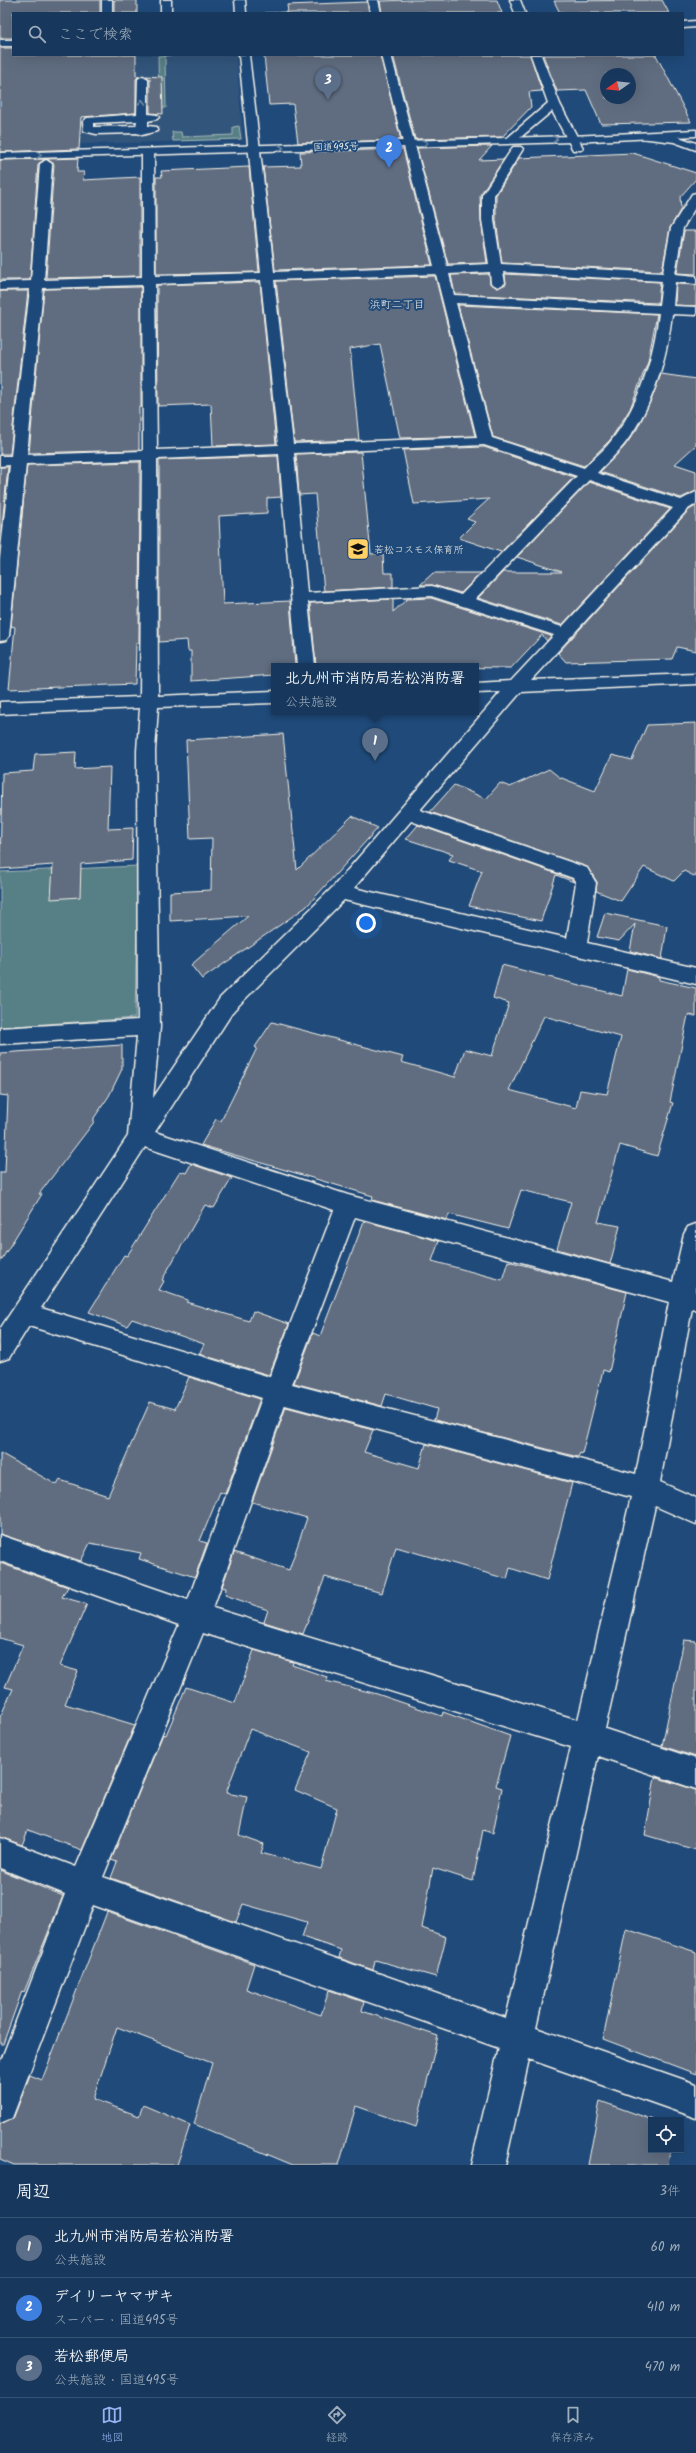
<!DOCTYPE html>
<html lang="ja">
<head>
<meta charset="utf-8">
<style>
  :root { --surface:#17385c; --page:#244365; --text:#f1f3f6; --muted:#9eacbb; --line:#365272; --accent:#95b2f1 }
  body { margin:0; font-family:Kalam,"Klee One",sans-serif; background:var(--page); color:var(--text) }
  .controls { position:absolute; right:12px; bottom:12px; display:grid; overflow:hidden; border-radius:0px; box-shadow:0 4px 16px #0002 }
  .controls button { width:36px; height:36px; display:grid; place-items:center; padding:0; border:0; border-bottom:1px solid var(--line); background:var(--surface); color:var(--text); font:20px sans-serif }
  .compass { position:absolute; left:600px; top:68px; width:36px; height:36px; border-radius:50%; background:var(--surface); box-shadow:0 4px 16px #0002; rotate:256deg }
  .you { position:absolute; left:366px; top:923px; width:14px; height:14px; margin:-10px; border:3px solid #fff; border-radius:50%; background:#1a73e8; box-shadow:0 0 0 6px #1a73e833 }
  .badge { display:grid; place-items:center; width:26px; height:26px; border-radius:50%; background:var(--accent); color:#fff; font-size:13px; font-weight:700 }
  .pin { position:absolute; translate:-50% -33px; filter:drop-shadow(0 1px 2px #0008) }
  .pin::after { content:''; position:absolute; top:21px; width:14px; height:12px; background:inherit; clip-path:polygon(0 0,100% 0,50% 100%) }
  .popup { position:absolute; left:271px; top:663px; width:208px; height:52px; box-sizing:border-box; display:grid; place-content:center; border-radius:0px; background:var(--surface); filter:drop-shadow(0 1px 3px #0005); font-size:13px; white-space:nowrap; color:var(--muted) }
  .popup b { font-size:15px; color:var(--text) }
  .popup::after { content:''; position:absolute; left:50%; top:100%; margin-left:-8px; border:8px solid transparent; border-top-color:var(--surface) }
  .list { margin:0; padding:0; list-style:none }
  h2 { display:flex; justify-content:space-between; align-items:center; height:52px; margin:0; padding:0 16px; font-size:17px }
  h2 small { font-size:13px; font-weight:400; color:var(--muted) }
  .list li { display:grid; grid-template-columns:26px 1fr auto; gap:12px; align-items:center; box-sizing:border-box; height:60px; padding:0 16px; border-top:1px solid var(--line) }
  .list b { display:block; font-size:15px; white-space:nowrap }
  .list p { margin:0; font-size:13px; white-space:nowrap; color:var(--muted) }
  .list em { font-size:13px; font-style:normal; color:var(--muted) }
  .icon { flex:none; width:22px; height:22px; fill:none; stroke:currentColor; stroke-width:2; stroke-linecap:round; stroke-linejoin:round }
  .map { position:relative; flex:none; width:696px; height:2165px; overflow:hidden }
  .search { position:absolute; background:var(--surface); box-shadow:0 4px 16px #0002; left:12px; right:12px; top:12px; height:44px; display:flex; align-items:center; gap:10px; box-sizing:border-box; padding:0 14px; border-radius:0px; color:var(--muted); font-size:15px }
  .sheet { height:232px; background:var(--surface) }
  nav { display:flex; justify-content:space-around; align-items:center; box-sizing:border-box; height:56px; border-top:1px solid var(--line); background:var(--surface); font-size:11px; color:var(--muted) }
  nav a { display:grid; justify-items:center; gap:2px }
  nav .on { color:var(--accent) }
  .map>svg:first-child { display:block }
  .built { fill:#32547c }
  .green { fill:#577f86; stroke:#a6b8b7 }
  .building { fill:#606d80; stroke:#f4f1e8; fill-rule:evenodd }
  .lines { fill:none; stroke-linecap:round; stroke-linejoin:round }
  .minor-casing { stroke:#f4f1e8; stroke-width:3 }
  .highway-casing { stroke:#f4f1e8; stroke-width:3 }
  .minor { fill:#1f4a7a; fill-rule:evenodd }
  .highway { fill:#1f4a7a; fill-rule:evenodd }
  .oneway { stroke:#748da6 }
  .labels { text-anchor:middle; stroke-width:4; stroke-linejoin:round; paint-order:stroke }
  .far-street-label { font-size:10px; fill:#f4f1e8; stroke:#1f4a7a }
  .far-poi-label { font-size:10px; fill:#f4f1e8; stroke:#1f4a7a; text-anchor:start }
  .far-neighbourhood-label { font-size:11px; fill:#f4f1e8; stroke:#1f4a7a }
</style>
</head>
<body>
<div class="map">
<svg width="696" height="2165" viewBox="0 0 696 2165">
  <rect width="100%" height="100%" fill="#1f4a7a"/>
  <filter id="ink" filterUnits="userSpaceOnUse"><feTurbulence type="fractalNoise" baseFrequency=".025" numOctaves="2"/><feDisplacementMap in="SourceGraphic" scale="8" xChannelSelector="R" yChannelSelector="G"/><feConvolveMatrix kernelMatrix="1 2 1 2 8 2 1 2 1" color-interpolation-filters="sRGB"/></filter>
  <g filter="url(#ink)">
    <path class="built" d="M0,45H13V55H236L243,140L0,146Z"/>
    <g class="green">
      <path d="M172,55L165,56L166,108H159L158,56Z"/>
      <path d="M239,126L241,139L173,141L172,132H181L182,137L233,135V127Z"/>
      <path d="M138,866L135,1018L0,1027V872Z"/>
    </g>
    <g class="building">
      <path d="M0,0H100V13H13V38H0Z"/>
      <rect x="114" y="0" width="23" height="13"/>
      <path d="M409,0H497L502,13H382L380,1Z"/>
      <path d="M662,0L669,13H554H560L554,1Z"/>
      <path d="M367,2L369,13H265L288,12L287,5Z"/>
      <path d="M0,48H13V55H136V76H139L136,79V113L81,117L79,149L0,152Z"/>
      <path d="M264,55H380L401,140L298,143L293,104L269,105Z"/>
      <path d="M393,55H530L542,91L529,92L531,107L502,137L415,139Z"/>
      <path d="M543,55H656L691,122L601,124L586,90L557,91ZM606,74H630V98H606Z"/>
      <path d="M146,76L162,77L163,114L150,113V79Z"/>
      <path d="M492,146L479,160L504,159L480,195L481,220L487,263L448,264L417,148Z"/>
      <path d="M403,149L432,265L275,270L263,167L301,166L300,152Z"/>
      <path d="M633,153L696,173V179L680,197L681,209L670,228L662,271L502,263L496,220V195L519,158Z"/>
      <path d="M78,158L77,172H84L83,180L140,177V276L46,278L54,164L47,159Z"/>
      <path d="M45,159L38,164L30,280H0V160Z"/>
      <path d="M249,167L259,272L156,274V177H162L161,171Z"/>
      <path d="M684,231H696V274L677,273Z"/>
      <path d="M489,274L490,283L497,288L506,284L505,274L660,282L658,303L455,294L451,275Z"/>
      <path d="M435,276L475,436L400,438L380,344L350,349L359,440L294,442L276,281Z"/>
      <path d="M260,282L276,444L213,446L211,404L158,406L157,285Z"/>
      <path d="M676,284L696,285V306L675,305Z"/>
      <path d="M141,287V407H139V450L29,453L44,289Z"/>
      <path d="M0,291H28L10,454H0Z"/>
      <path d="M458,305L657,314L648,361L630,409L610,440L584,466L493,437Z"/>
      <path d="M661,374L696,379V445L675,464L696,471V491L681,498L600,472L624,447L637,429L652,398Z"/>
      <path d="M484,447L574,477L501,552L459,538L475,522L467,519L489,499L414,504L403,450Z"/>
      <path d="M361,452L371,554L383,553L384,573H393V587L324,591L315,494L299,495L296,454Z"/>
      <path d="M278,456L281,497L267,498V513L219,516L223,604L290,601L295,666H274V675L191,681V651H188L187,640L159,642V460Z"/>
      <path d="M140,462L139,643H136L135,684L9,689L15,627L11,626L27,465Z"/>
      <path d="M0,467H8L0,545Z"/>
      <path d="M589,482L670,509L562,625L478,598L503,572H562L517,557Z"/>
      <path d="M696,506V651L677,647L672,659L566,662L558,653L689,510Z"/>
      <path d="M433,573H481L461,593L432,585H420Z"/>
      <path d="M431,598L551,636L547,641L542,635L511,668L316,666L310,603L393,599V612L407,599Z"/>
      <path d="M696,723V877L684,871L674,881L644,867L621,901L596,891L597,882L587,867L430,812L454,785L486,799L500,783L510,787L549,769L559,777L595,791L612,755L632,760L647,725Z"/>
      <path d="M283,734L297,870L352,816L378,828L306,907L202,979L191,965L248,916L170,921V892L211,890L212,838L190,839L186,740Z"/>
      <path d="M76,752L75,769L110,767L108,829L133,828L132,860L81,864L80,897L51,899L53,865L0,869L2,773L33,771L35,754Z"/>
      <path d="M418,825L572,879L574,882L556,875L541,921L469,906L482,871L449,860L453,854L406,839Z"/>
      <path d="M605,913L667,926L662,959L630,951L635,924L619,941L597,937Z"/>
      <path d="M502,965L622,996L627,969L659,977V980L696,988V1016L688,1015L670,1102L673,1103L657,1156L620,1145L598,1222L620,1226L610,1264L557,1249L571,1202L521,1190L508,1229L449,1214L447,1220L372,1200L373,1196L201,1145L216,1119L221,1121L257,1048L255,1047L272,1022L403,1057L401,1062L455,1077L465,1049L492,1056L509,1003L493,998ZM544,1016L621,1037L607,1094L580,1090L576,1108L509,1090Z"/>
      <path d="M122,1045V1069L109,1096L94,1118V1122L39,1194H42L0,1262V1172H5L8,1096L0,1095V1053Z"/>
      <path d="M191,1164L232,1178L214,1208L205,1205L162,1280L164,1281L159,1290L188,1300L186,1302L249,1321L253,1311L289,1324L269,1375L199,1354L204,1344L132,1319L127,1326L89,1312L124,1255L127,1256L180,1171L186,1173Z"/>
      <path d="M364,1221L439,1241L432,1261L502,1280L508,1261L627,1292L609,1372L603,1370L582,1454L580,1453L578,1457L434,1420L437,1409L386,1394L382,1406L294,1383L313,1333L320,1336Z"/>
      <path d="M189,1377L260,1399L225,1494L220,1492L200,1541L207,1543L195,1577L139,1559L141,1553L90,1543L81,1561L0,1534V1453L57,1485L60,1480L108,1496L150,1402L175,1409Z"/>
      <path d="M286,1407L373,1430L364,1452L419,1468L426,1444L572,1483L547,1580L510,1568L507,1579L396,1547L382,1593L325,1577L303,1634L264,1622L268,1610L225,1595L226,1588L222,1587L234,1552L289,1570L307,1518L252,1502Z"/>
      <path d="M0,1563L68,1587L62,1597L87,1604L60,1666L78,1671L65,1704L135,1725L82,1850L28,1830L22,1845L0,1837V1717L13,1689L5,1687L23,1645L0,1638Z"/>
      <path d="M684,1640L696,1641V1757L662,1746Z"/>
      <path d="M254,1650L293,1662L292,1665L327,1677L326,1681L377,1694L442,1716L443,1712L510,1736L496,1786L502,1788L493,1833L483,1830L473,1881L433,1868L422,1928L446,1937L436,1977L375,1960L373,1970L339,1958L341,1950L302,1937L307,1922L243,1904L236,1922L111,1878L117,1862L111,1860L163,1734L166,1735L186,1687L235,1703ZM250,1729L311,1752L295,1790L337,1808L321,1869L261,1853L264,1844L239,1835L247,1797L226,1793Z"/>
      <path d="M655,1777L696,1790V1850L645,1835Z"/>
      <path d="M0,1870L63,1896L24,1992L22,1991L3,2044H0Z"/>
      <path d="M107,1912L254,1964L246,1989L321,2015L329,1990L364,2002L362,2011L438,2036L416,2127L356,2106L339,2165H293L194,2124L212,2063L117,2027L93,2099L139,2116L143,2105L190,2125L177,2165H14L0,2159V2124L13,2119L30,2075L42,2080Z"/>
      <path d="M626,1929L696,1952V2074L603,2039Z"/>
      <path d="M600,2101L653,2120H651V2150H670L668,2165H588Z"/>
    </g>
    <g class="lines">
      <g class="minor-casing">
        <g id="minor">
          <rect x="102" y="0" width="10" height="13"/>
          <rect x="161" y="0" width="10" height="13"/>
          <path d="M235,0H245L246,13H236Z"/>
          <path d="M368,0H378L381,13H371Z"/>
          <path d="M510,0H520L525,13H515Z"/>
          <path d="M696,21V27L683,28V22Z"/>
          <rect x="0" y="40" width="13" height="6"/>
          <path d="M239,55H249L274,272L434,266L381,55H391L447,266L489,264L482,220V195L513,147H521L523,149L494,195V220L501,264L663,273L671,228L692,194L696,193V206L683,228L675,274L696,276V284L675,282L673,306L696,307V315L672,314C667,358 653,406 626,442C618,453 606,463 597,473L681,500L696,492V504L688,509L531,680L696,674V684L521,692L420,810L587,868L596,883L587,943L696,968V984L344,900L234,1010L155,1132L348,1195L673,1282L684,1234L688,1227L696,1224V1310L692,1308L660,1482L696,1498V1524L655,1506L605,1729L696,1759V1789L598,1756L536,2028L696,2084V2118L529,2059L505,2165H471L499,2048L93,1905L12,2118L0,2123V2063L65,1894L0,1868V1838L76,1867L179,1625L0,1561V1535L188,1600L262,1398L29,1326L9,1358L0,1361V1329L128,1136L137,1036L0,1044V1028L138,1020L137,751L140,708L0,714V702L140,697L142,460L26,464L9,636L6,640L0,641V559L10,465L0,466V456H11L30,289L0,290V282L31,281L40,164L46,160L52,164L44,280L142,277V153L148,150L154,153L155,276L261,273ZM490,272L491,283L498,287L505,283L503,272L662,281L659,305L454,295L449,274ZM436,274L477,437L293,444L274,280ZM261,280L278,445L157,450L155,284ZM142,285L143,451L27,455L43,288ZM456,303L659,313C654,355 640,403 614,437C606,449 594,458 584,468L492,438ZM484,445L577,476L461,595L432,586L307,593L294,453ZM279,454L297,666H315L308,602L431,596L554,635L511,681L476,683V693L501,692L333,887L220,998L153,1098L160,1027L155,751L158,707L274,703V691L158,696L157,459ZM589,480L673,508L562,627L475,599ZM411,821L573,878L576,883L567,938L354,888ZM145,1147L334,1210L270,1377L41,1308ZM355,1217L669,1302L636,1474L292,1384ZM285,1405L631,1497L578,1720L213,1608ZM203,1633L571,1747L506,2018L103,1877Z"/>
          <path d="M531,55H541L560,104L583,148L581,150H573L552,111L515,142L511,143L505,140L548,103Z"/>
          <path d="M143,76L148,79V114L157,115L159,117L157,119L148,121V126L157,127V131L142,135L137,133L96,134L84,131L83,122L87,118L137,114L138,79ZM137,121L136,126L94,127V123Z"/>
          <path d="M644,133L676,136L696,143V150L674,142L640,138V134Z"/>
        </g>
      </g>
      <g class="highway-casing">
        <path id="highway" d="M696,130V136L572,142L0,159V153L572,136Z"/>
      </g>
      <use href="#minor" class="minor"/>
      <use href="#highway" class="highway"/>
    </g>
    <defs><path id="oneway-chevron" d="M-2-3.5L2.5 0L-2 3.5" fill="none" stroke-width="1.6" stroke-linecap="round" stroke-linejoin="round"/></defs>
    <g class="oneway">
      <use href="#oneway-chevron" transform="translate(142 102) rotate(-89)"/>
      <use href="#oneway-chevron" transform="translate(555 139) rotate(-1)"/>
      <use href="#oneway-chevron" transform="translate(425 143) rotate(-2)"/>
      <use href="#oneway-chevron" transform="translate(281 148) rotate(-2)"/>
      <use href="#oneway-chevron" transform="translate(39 155) rotate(-1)"/>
    </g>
  </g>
  <defs>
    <g id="school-square" transform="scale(1.15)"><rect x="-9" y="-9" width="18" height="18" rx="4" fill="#ffd166" stroke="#1f4a7a"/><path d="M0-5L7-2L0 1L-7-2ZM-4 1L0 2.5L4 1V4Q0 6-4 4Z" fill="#111"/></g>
  </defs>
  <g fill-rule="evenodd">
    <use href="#school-square" x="358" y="549"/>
  </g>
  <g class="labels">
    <g class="far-street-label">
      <text transform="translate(336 146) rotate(-2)" y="4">国道495号</text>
    </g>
    <g class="far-poi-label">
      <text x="374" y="553">若松コスモス保育所</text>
    </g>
    <g class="far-neighbourhood-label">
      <text x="397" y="308">浜町二丁目</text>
    </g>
  </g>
</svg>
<div class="controls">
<button><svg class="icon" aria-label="locate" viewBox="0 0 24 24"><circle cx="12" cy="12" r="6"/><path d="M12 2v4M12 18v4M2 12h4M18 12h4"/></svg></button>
</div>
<svg class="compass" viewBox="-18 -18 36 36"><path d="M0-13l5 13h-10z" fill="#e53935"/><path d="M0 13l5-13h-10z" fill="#9eacbb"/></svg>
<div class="you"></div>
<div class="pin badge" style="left:375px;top:761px;background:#5c6f8a">1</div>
<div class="popup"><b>北九州市消防局若松消防署</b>公共施設</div>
<div class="pin badge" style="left:389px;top:168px;background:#3f7fe0">2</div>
<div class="pin badge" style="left:328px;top:100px;background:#5c6f8a">3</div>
<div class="search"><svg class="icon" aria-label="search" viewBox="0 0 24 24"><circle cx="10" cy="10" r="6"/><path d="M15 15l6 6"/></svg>ここで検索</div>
</div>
<section class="sheet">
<h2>周辺<small>3件</small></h2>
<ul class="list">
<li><span class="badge" style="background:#5c6f8a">1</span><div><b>北九州市消防局若松消防署</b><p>公共施設</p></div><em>60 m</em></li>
<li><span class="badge" style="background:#3f7fe0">2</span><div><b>デイリーヤマザキ</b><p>スーパー · 国道495号</p></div><em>410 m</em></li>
<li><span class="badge" style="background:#5c6f8a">3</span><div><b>若松郵便局</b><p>公共施設 · 国道495号</p></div><em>470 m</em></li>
</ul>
</section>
<nav>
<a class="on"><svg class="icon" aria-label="map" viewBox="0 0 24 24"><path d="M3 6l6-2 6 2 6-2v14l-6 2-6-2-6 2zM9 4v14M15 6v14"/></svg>地図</a>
<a><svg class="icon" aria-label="directions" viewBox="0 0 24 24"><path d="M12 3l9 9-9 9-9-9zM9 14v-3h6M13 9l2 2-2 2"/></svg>経路</a>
<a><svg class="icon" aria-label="saved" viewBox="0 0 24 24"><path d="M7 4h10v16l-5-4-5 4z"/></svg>保存済み</a>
</nav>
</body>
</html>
